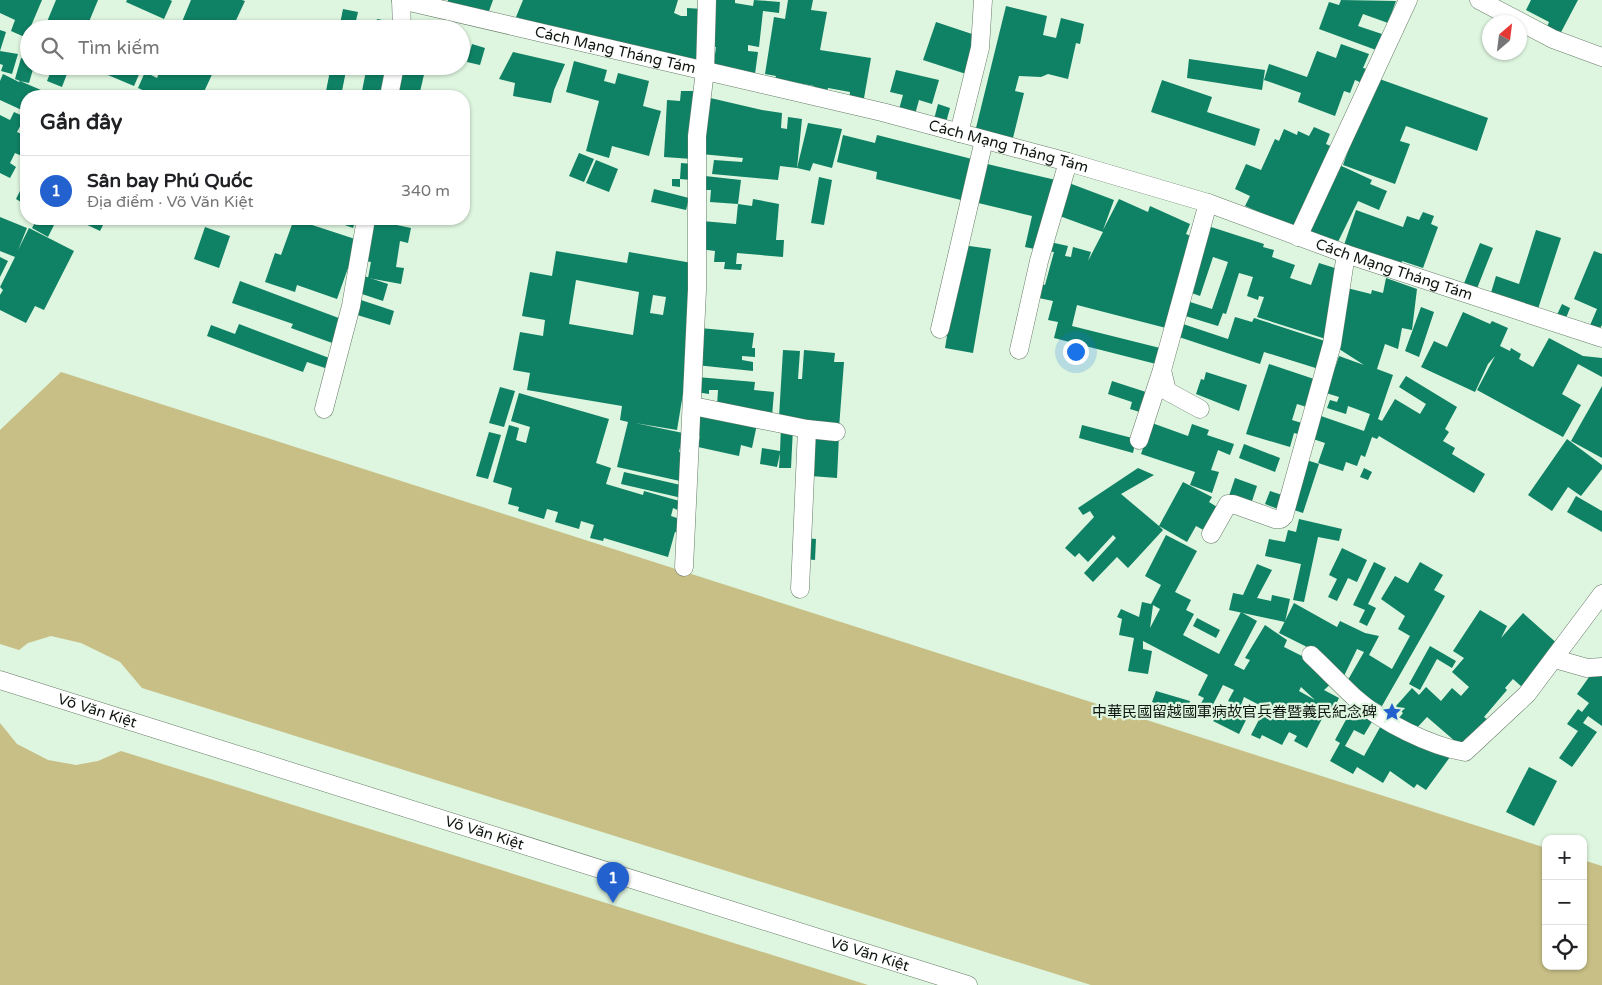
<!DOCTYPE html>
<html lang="vi">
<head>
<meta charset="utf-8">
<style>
  :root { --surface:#fff; --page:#f2f2f2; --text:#202124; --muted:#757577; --line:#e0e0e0; --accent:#2361ce }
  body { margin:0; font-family:"Varela Round","Noto Sans SC",sans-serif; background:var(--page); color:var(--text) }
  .controls { position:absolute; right:15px; bottom:15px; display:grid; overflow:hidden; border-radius:10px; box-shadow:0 1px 4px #0004 }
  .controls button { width:45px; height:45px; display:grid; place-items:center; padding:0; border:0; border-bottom:1px solid var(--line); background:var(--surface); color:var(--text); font:25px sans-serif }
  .compass { position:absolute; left:1482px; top:15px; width:45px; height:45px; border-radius:50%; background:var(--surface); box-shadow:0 1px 4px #0004; rotate:28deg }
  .you { position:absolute; left:1075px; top:351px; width:18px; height:18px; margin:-12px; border:4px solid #fff; border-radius:50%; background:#1a73e8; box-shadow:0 0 0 8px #1a73e833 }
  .badge { display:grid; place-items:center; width:32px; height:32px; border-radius:50%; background:var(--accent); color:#fff; font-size:16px; font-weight:700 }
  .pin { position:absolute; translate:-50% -41px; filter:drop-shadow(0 1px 2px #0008) }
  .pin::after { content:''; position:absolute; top:26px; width:18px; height:15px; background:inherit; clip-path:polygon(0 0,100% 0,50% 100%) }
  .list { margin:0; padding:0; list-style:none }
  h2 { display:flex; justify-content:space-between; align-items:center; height:65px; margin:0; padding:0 20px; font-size:21px }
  h2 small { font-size:16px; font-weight:400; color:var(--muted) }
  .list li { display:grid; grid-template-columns:32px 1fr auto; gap:15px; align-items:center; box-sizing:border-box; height:70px; padding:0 20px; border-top:1px solid var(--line) }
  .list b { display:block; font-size:19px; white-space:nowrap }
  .list p { margin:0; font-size:16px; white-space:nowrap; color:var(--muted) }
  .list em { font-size:16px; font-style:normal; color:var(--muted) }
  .icon { flex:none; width:28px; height:28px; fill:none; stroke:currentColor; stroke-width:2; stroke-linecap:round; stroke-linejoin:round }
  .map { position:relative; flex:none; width:1602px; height:985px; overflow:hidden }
  .search { position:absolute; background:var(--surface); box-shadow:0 1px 4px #0004; left:20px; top:20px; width:450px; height:55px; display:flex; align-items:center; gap:12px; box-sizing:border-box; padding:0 18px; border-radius:28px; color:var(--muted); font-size:19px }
  .panel { position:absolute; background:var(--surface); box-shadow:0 1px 4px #0004; left:20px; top:90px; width:450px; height:135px; border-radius:20px }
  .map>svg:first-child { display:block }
  .green { fill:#c7bf85 }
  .building { fill:#0f8164; fill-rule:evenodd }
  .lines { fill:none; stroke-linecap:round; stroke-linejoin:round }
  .minor-casing { stroke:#667b68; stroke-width:19 }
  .minor { stroke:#fff; stroke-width:18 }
  .labels { text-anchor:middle; stroke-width:4.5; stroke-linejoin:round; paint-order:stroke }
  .street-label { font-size:15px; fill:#0f1710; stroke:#def5df }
  .poi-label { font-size:15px; fill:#0f1710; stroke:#def5df; text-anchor:end }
</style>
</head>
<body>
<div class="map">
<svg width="1602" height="985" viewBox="0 0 1602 985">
  <rect width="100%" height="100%" fill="#def5df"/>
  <g class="green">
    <path d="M61,372L1546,848V966H1583V860L1602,866V985H1091L142,688L120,662L81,643L51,636L28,643L19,650L0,644V430Z"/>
    <path d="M0,723L17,744L48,760L76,765L98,761L121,751L868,985H0Z"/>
  </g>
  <g class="building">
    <path d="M0,0H42L31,26L37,29H29V39L11,31L15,20L0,13Z"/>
    <path d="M56,0H98L86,29H44Z"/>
    <path d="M127,0H170L172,1L164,19L126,2Z"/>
    <path d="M191,0H242L245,1L232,29H179Z"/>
    <path d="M448,0H493L488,14L447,4Z"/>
    <path d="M523,0H678L674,13L681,16H687V8L703,9L701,62L553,31L516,17Z"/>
    <path d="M712,0H735V3L753,6L754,0L780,2L779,13L763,11L759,47L748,45V51L758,52L755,74L713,69L716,47L707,46Z"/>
    <path d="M788,0H813L811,10L827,12L820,50L871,58L863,104L849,102L850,92L828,88L826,97L813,95L814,86L775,79L776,76L765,74L774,17L785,19Z"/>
    <path d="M1341,0L1396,1L1388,23L1363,14L1358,26L1382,34L1376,50L1319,29L1329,2L1339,5Z"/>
    <path d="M1531,0H1578L1559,36L1546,29L1549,22L1526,10Z"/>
    <path d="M1006,6L1047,16L1043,35L1056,38L1061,18L1084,24L1080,44L1076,43L1068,79L1048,74L1041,77L1019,76L1015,91L1024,93L1012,142L975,132Z"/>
    <path d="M343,9L358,12L354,29H339Z"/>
    <path d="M377,19L398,23L397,29H375Z"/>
    <path d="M936,22L978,36L966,74L923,60Z"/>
    <path d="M0,30L6,32L0,51Z"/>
    <path d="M472,44L485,48L480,65L467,62Z"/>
    <path d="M1341,44L1369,54L1363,68L1367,69L1362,83L1355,80L1350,93L1344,91L1335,116L1298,102L1301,93L1264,80L1269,64L1307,77L1317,51L1336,58Z"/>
    <path d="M0,51L18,54L12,74L1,71L3,65L0,64Z"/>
    <path d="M513,52L565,64L554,90L551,103L513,96L515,83L499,79Z"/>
    <path d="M28,53L29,66H34L29,83L20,81L55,96H26V112L0,100V81L3,74L19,82L20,81L15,79L21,58L26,59Z"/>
    <path d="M1189,59L1265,70L1262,90L1187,78Z"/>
    <path d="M574,61L607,70L604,81L615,84L618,73L649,81L643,106L661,111L649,156L612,146L609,158L586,151L599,101L566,92Z"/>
    <path d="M53,66H70L62,87L47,81Z"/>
    <path d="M97,66H134L141,70L134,86L96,70Z"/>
    <path d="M162,66H216L202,96L189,92L187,96H156L138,88L145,72L157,78Z"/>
    <path d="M331,66H347L341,96H325Z"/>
    <path d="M367,66H389L383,96H361Z"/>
    <path d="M399,66H426L419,96H392Z"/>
    <path d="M896,70L939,80L932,104L919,100L914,118L898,113L903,95L890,92Z"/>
    <path d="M1374,77L1488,118L1477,151L1406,126L1400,141L1410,144L1395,184L1343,165Z"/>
    <path d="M1162,80L1212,97L1207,112L1260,129L1255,146L1151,112Z"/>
    <path d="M681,91H695L692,159L664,157L667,100L680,101Z"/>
    <path d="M706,97L762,110L782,113L781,128L787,129L788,117L802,119L797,168L780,166L778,180L712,174L714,160L742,162L743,158L701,154Z"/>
    <path d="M938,104L950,108L945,126L933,123Z"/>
    <path d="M14,112L25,117L17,132L26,136V162L23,160L24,157L15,153L10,163L16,167L10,178L0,173V115L10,120Z"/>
    <path d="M808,123L842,129L832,168L813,163L810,171L797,168Z"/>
    <path d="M1314,127L1330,134L1326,144L1335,148L1299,230L1245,206L1250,196L1235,189L1246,164L1261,170L1275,139L1279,141L1284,129L1297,135L1298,131L1309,136Z"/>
    <path d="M843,135L875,143L877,135L972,159L961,200L876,179L877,172L837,162Z"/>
    <path d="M579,153L594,159L584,182L569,176Z"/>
    <path d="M596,160L618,169L609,192L586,183Z"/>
    <path d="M681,163L693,164L692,180L680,179Z"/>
    <path d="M983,163L1056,180L1039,250L1025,247L1032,216L974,202Z"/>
    <path d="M1335,163L1372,180L1370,184L1387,191L1379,210L1358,201L1335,248L1303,234Z"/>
    <path d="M705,176L741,180L738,204L752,206L753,199L779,204L776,240H784L783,257L737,253L736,264H742L741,270L724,269L725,262H714L715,251L700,249L702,221L736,224L738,204L710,202L711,190H704Z"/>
    <path d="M819,177L832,180L824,225L811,223Z"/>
    <path d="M26,179V205L16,199Z"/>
    <path d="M672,179H680V187L672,186Z"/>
    <path d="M1069,183L1114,200L1103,230L1119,199L1148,212L1150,206L1190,224L1186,234L1195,238L1166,328L1077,305L1072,326L1164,349L1160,365L1054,338L1058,322L1048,320L1053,301L1034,297L1038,283L1045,285L1054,252L1047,251L1050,242L1068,246L1065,256L1071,257L1073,247L1091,252L1088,261L1103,232L1057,215Z"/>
    <path d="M654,189L689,198L686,210L651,202Z"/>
    <path d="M1356,210L1403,227L1407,216L1419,220L1423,212L1434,216L1431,224L1438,227L1423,268L1402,261L1401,265L1344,245Z"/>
    <path d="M0,217L27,228L18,250L29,228L74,251L44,310L35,306L26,323L0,310V295L3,290L0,287L15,257L0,251Z"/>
    <path d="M37,219H57L48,237L32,228Z"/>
    <path d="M75,219H106L100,231Z"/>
    <path d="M294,219L358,240L337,299L297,285L295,292L265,282L275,253L281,255Z"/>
    <path d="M328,219H356L353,228Z"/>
    <path d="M373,220L411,228L408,243L400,241L396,267L404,268L401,284L368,278L371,262L365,261Z"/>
    <path d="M1208,226L1264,244L1263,247L1274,250L1272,257L1295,265L1290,278L1311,285L1319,263L1341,270L1329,340L1257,317L1264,297L1259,296L1258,300L1247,296L1253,277L1239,273L1226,314L1223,313L1218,326L1179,314L1184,300L1212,309L1228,262L1213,257L1200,296L1186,291Z"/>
    <path d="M205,227L230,236L219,268L194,259Z"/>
    <path d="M1536,230L1561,238L1537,312L1490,296L1496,276L1519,284Z"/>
    <path d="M1480,243L1493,248L1476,291L1463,286Z"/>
    <path d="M962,245L991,249L973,353L945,348Z"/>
    <path d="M556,251L627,263L629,252L692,263L695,280L686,332L693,333L677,430L635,423L683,433L679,452L686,454L680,481L617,467L628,422L620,420L622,406L527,390L530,373L513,370L520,332L543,336L545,320L522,316L530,272L552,276ZM576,280L639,292L633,335L569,324ZM653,295L666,297L663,315L650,313Z"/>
    <path d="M1594,251L1602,254V325L1597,333L1588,330L1597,309L1574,299Z"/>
    <path d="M0,257L8,261L0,277Z"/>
    <path d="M361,275L388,284L383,301L356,292Z"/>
    <path d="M1386,278L1417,289L1412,330L1402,328L1398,349L1385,344L1377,369L1393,375L1378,419L1382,421L1395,399L1420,414L1426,404L1399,387L1406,376L1457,407L1445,429L1449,432L1443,441L1455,448L1452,454L1485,474L1474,493L1379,436L1377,439L1372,437L1365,457L1361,455L1357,466L1346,462L1343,471L1318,463L1325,443L1313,439L1321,416L1364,431L1370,414L1348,406L1346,414L1327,408L1330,400L1337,402L1339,397L1326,393L1339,356L1364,365L1336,347L1347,288L1371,294L1372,290L1383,293Z"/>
    <path d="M240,281L344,320L335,344L291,328L293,324L232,303Z"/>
    <path d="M358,299L394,311L390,325L354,314Z"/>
    <path d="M1562,304L1570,308L1564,323L1555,319Z"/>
    <path d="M1421,307L1434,312L1419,357L1405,351Z"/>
    <path d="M1463,312L1490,324L1492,321L1508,328L1500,346L1510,351L1511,348L1521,354L1519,359L1533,367L1549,338L1583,356L1602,358V377L1578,364L1562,394L1581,405L1563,437L1477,390L1495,356L1488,364L1475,392L1421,367L1434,341L1447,347Z"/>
    <path d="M1235,317L1252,322L1254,318L1331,343L1322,370L1264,352L1260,364L1176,336L1180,323L1228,339Z"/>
    <path d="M239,324L332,359L328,369L307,362L303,372L207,336L211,325L235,334Z"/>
    <path d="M700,328L754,333L752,348H755V357L742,356V360L753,362V371L696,365Z"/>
    <path d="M783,350L800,351L798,379H802L804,350L835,353L834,362H844L839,428L799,426V418L779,417Z"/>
    <path d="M1269,364L1314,379L1309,394L1314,396L1310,408L1297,404L1292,420L1305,424L1301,435L1294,433L1290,447L1246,434Z"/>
    <path d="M1206,372L1247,385L1239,411L1196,394L1201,379L1204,380Z"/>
    <path d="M697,377L755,382L754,390L774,392L772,416L717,406L718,390H709V394L696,392Z"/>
    <path d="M1112,381L1149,393L1143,413L1130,409L1132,402L1108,394Z"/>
    <path d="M1602,386V458L1571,441Z"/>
    <path d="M500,387L515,391L504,427L489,423Z"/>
    <path d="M519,393L609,419L596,463L611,468L606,484L643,495L644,491L683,502L680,511L673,508L671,516L683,520L680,533L675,532L668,557L604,538L603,541L590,538L594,525L581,521L579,529L555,522L558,512L547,509L544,519L518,511L519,507L508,504L512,488L493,482L509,425L519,428L516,440L526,443L530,427L511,421Z"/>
    <path d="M701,412L757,424L752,448L741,445L739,456L698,447L700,436L696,435Z"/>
    <path d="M1152,423L1188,436L1192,424L1209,430L1207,435L1234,444L1230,455L1218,450L1211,470L1219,472L1212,493L1190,485L1195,472L1141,454Z"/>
    <path d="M1082,425L1136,439L1133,453L1079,438Z"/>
    <path d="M781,427L793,428L791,468H779L780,453L777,467L760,464L762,448L780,451Z"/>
    <path d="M489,432L501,435L488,479L476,476Z"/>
    <path d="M813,434L839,435L837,478L811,476Z"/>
    <path d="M1567,439L1602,465V469L1581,496L1568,487L1552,511L1528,495Z"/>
    <path d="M1244,444L1280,458L1275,472L1239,458Z"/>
    <path d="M1303,459L1319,464L1303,513L1288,508Z"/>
    <path d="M1138,468L1154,475L1121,494L1159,526L1183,482L1212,497L1209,502L1222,510L1209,533L1196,526L1187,542L1159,526L1163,530L1128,568L1117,557L1093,582L1084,573L1116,538L1113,535L1088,562L1079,553L1075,557L1065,548L1094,517L1090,511L1083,515L1078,508Z"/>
    <path d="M1364,468L1372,472L1368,480L1360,477Z"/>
    <path d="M624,472L685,486L682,498L621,484Z"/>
    <path d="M1235,478L1257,486L1250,507L1228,499Z"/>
    <path d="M1270,491L1285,496L1281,510L1265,504Z"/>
    <path d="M1576,496L1602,511V532L1567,512Z"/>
    <path d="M1299,519L1342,529L1339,541L1318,537L1304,602L1293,600L1301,564L1265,556L1269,539L1285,542L1288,530L1296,532Z"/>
    <path d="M1166,535L1197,551L1175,592L1191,600L1186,610L1194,614L1183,635L1219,654L1241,612L1257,621L1234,665L1244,670L1250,660L1245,658L1265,625L1287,640L1284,647L1314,662L1335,680L1324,690L1339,698L1333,710L1328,707L1307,748L1294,741L1297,736L1289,732L1282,745L1262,735L1260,739L1251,735L1265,708L1244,697L1237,716L1246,720L1239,734L1213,721L1220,708L1228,712L1233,703L1228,701L1234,690L1223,685L1205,720L1195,714L1204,698L1198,695L1208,675L1143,641V649L1152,651L1148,674L1128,671L1134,638L1119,635L1122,619L1117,617L1121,609L1139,617L1142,602L1151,604L1161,585L1145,576ZM1153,605L1160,609L1150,628ZM1301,687L1315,700L1299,691Z"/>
    <path d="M805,538L816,539L815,560L804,559Z"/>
    <path d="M1342,548L1367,560L1357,582L1348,578L1337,601L1328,597L1337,579L1329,575Z"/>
    <path d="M1374,562L1386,568L1368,604L1376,608L1367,626L1359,622L1365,610L1353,605Z"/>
    <path d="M1420,562L1443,575L1434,590L1445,596L1382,706L1345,685L1364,652L1357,649L1342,680L1323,655L1279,633L1294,603L1337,627L1340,621L1365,633L1379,636L1369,655L1392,669L1410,636L1398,629L1405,616L1381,599L1395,576L1408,583Z"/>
    <path d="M1257,564L1272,570L1257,598L1271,601L1272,595L1290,599L1285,622L1229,610L1233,593L1243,595Z"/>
    <path d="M1480,610L1507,626L1501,638L1523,613L1560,646L1522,687L1513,679L1505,688L1507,690L1484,717L1488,720L1463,748L1427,717L1414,731L1399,718L1403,713L1396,706L1412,688L1419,695L1426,687L1441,701L1452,688L1461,696L1469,687L1452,672L1464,658L1453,651Z"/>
    <path d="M1197,618L1220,630L1216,638L1193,626Z"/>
    <path d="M1430,646L1456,661L1452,668L1437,659L1420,690L1409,684Z"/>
    <path d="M1594,670L1602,675V726L1588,716L1583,723L1597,732L1572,767L1559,758L1578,731L1567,724L1578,709L1582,712L1589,703L1577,694Z"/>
    <path d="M1156,691L1190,701L1187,712L1152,702Z"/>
    <path d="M1355,703L1376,715L1364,735L1354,730L1345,746L1364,756L1383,722L1450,757L1426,790L1417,784L1414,788L1390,771L1383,783L1357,767L1353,774L1330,761L1340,743L1335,740Z"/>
    <path d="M1529,767L1557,781L1534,826L1506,812Z"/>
  </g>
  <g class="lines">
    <g class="minor-casing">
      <g id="minor">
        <path id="s1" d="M401,0L882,112L1068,162L1208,203L1346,254L1602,338"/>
        <path d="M401,0L402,29"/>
        <path d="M1479,0L1553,39L1602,57"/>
        <path d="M389,96L395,66"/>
        <path d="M959,133L980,48L983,0"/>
        <path d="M1298,237L1408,0"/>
        <path d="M940,329L984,140"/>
        <path d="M1019,350L1039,261L1068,162"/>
        <path d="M1162,370L1167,391L1200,409"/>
        <path d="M693,406L807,429L836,432"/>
        <path d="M324,409L351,306L366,219"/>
        <path d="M1139,440L1162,370L1208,203"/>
        <path d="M1211,534L1228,504H1233L1275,519H1281L1284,516L1332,344L1346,254"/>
        <path d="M684,567L697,290V136L705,71L707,0"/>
        <path d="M800,589L807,429"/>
        <path d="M1311,655C1326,669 1340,684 1355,698C1382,722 1430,746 1465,752L1527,694L1602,594"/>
        <path d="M1555,659L1587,668L1602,667"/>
        <path id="s2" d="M0,680L968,985"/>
      </g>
    </g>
    <use href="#minor" class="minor"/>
  </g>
  <defs>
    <g id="sight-bare" transform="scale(1.5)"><path d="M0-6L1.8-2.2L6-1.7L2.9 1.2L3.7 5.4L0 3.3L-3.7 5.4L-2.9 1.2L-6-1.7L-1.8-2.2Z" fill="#2361ce" stroke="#def5df" stroke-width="2.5" paint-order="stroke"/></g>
  </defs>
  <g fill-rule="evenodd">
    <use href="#sight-bare" x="1392" y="712"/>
  </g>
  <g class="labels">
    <g class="street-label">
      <text dy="5" stroke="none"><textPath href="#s1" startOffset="220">Cách Mạng Tháng Tám</textPath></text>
      <text dy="5" stroke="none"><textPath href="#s1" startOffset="625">Cách Mạng Tháng Tám</textPath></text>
      <text dy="5" stroke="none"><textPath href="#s1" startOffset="1030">Cách Mạng Tháng Tám</textPath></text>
      <text dy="5" stroke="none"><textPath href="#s2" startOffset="102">Võ Văn Kiệt</textPath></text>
      <text dy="5" stroke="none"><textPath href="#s2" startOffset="508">Võ Văn Kiệt</textPath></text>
      <text dy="5" stroke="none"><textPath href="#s2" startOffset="912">Võ Văn Kiệt</textPath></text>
    </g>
    <g class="poi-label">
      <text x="1377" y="717">中華民國留越國軍病故官兵眷暨義民紀念碑</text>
    </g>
  </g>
</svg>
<div class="controls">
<button>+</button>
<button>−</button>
<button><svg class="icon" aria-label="locate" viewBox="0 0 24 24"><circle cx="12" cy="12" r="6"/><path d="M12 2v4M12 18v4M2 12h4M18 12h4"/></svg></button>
</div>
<svg class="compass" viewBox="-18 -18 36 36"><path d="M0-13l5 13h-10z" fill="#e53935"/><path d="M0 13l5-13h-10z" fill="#757577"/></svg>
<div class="you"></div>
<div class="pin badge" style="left:613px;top:903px">1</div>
<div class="search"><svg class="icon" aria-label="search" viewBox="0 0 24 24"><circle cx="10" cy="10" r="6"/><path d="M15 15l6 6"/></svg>Tìm kiếm</div>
<section class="panel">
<h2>Gần đây<small></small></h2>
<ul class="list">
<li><span class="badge">1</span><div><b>Sân bay Phú Quốc</b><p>Địa điểm · Võ Văn Kiệt</p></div><em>340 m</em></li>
</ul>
</section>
</div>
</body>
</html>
